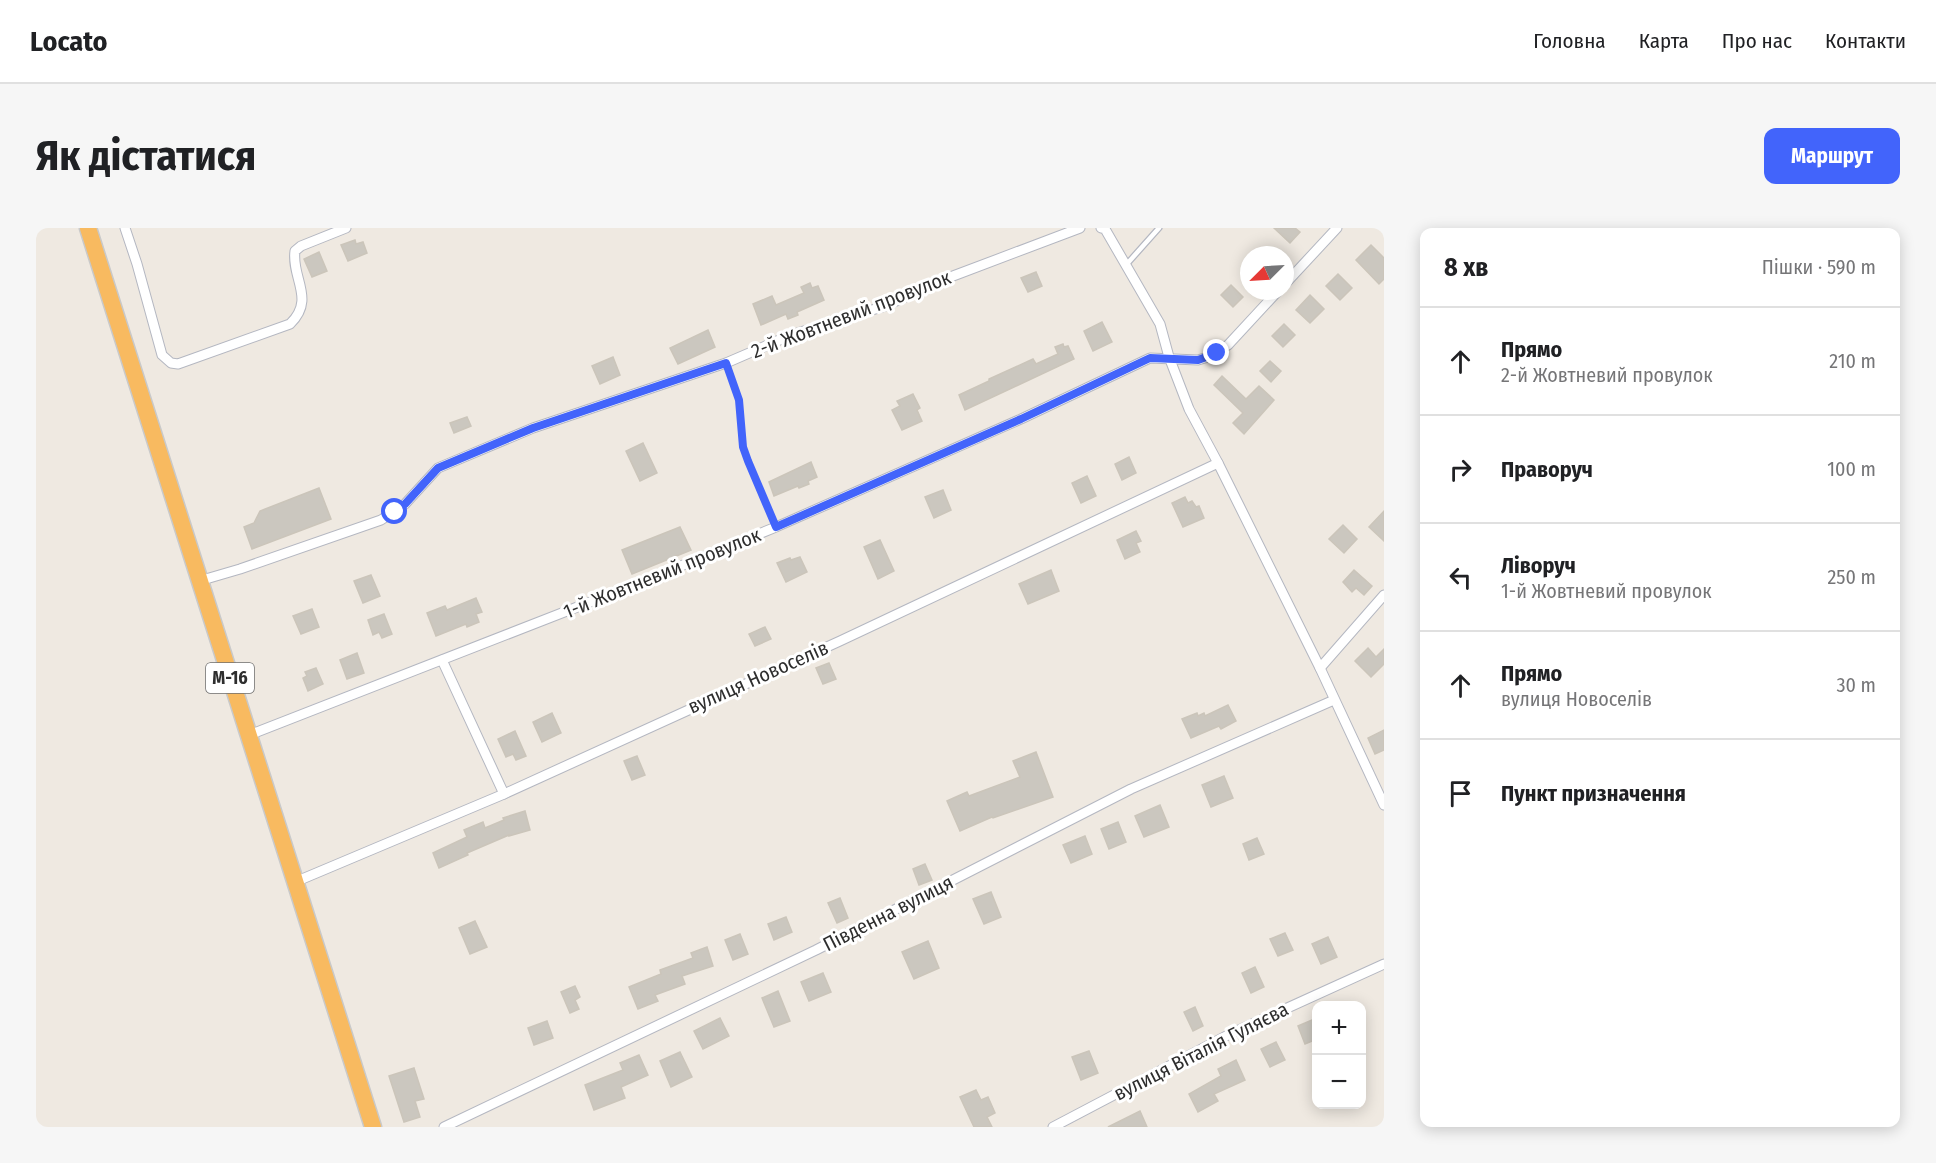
<!DOCTYPE html>
<html lang="uk">
<head>
<meta charset="utf-8">
<style>
  :root { --surface:#fff; --page:#f6f6f6; --text:#202124; --muted:#757577; --line:#e0e0e0; --accent:#4264fb }
  body { margin:0; font-family:"Fira Sans Condensed",sans-serif; background:var(--page); color:var(--text) }
  .controls { position:absolute; right:18px; bottom:18px; display:grid; overflow:hidden; border-radius:12px; box-shadow:0 3px 15px #0003 }
  .controls button { width:54px; height:54px; display:grid; place-items:center; padding:0; border:0; border-bottom:2px solid var(--line); background:var(--surface); color:var(--text); font:30px sans-serif }
  .compass { position:absolute; left:1204px; top:18px; width:54px; height:54px; border-radius:50%; background:var(--surface); box-shadow:0 3px 15px #0003; rotate:246deg }
  .stop { position:absolute; width:18px; height:18px; margin:-14px; border:4px solid #4264fb; border-radius:50%; background:#fff }
  .stop.end { background:#4264fb; border-color:#fff; box-shadow:0 2px 6px #0008 }
  .list { margin:0; padding:0; list-style:none }
  h2 { display:flex; justify-content:space-between; align-items:center; height:78px; margin:0; padding:0 24px; font-size:26px }
  h2 small { font-size:20px; font-weight:400; color:var(--muted) }
  .list li { display:grid; grid-template-columns:39px 1fr auto; gap:18px; align-items:center; box-sizing:border-box; height:108px; padding:0 24px; border-top:2px solid var(--line) }
  .list b { display:block; font-size:22px; white-space:nowrap }
  .list p { margin:0; font-size:20px; white-space:nowrap; color:var(--muted) }
  .list em { font-size:20px; font-style:normal; color:var(--muted) }
  .icon { flex:none; width:33px; height:33px; fill:none; stroke:currentColor; stroke-width:2; stroke-linecap:round; stroke-linejoin:round }
  .map { position:relative; flex:none; width:1348px; height:899px; overflow:hidden; border-radius:12px }
  header { display:flex; align-items:center; gap:36px; box-sizing:border-box; height:84px; padding:0 30px; background:var(--surface); border-bottom:2px solid var(--line) }
  header strong { font-size:28px }
  nav { display:flex; gap:33px; margin-inline-start:auto; font-size:21px }
  .intro { display:flex; align-items:center; justify-content:space-between; box-sizing:border-box; height:144px; padding:0 36px }
  h1 { margin:0; font-size:42px }
  .button { padding:15px 27px; border-radius:12px; background:var(--accent); color:#fff; font-size:21px; font-weight:700 }
  main { display:flex; gap:36px; padding:0 36px }
  aside { flex:1; background:var(--surface); border-radius:12px; box-shadow:0 3px 15px #0003 }
  .map>svg:first-child { display:block }
  .building { fill:#cbc7bf; stroke:#cbc5ba; stroke-width:1.5 }
  .lines { fill:none; stroke-linecap:round; stroke-linejoin:round }
  .service-casing { stroke:#b4b7c1; stroke-width:7 }
  .minor-casing { stroke:#b4b7c1; stroke-width:11 }
  .trunk-casing { stroke:#c9c9c9; stroke-width:19 }
  .path { stroke:#c9c9c9; stroke-width:2; stroke-dasharray:4.5 3; stroke-linecap:butt }
  .service { stroke:#fff; stroke-width:4.5 }
  .minor { stroke:#fff; stroke-width:9 }
  .trunk { stroke:#f8ba60; stroke-width:16 }
  .route { stroke:#4264fb; stroke-width:8 }
  .labels { text-anchor:middle; stroke-width:6; stroke-linejoin:round; paint-order:stroke }
  .shield { fill:#fff; stroke:#6d6d6d; stroke-width:1.5 }
  .shield-label { font-size:18px; font-weight:bold; fill:#2e2e2e }
  .street-label { font-size:20px; fill:#2e2e2e; stroke:#fff }
</style>
</head>
<body>
<header>
<strong>Locato</strong>
<nav><a>Головна</a><a>Карта</a><a>Про нас</a><a>Контакти</a></nav>
</header>
<div class="intro"><h1>Як дістатися</h1><a class="button">Маршрут</a></div>
<main>
<div class="map">
<svg width="1348" height="899" viewBox="0 0 1348 899">
  <rect width="100%" height="100%" fill="#efe9e1"/>
  <g class="building">
    <path d="M1238,0H1259L1264,4L1254,15Z"/>
    <path d="M319,12L320,16L327,14L331,25L312,33L305,17Z"/>
    <path d="M1335,17L1348,30V51L1343,56L1320,32Z"/>
    <path d="M283,24L291,43L276,49L268,31Z"/>
    <path d="M1000,44L1006,58L992,64L985,50Z"/>
    <path d="M1302,46L1316,60L1304,72L1290,58Z"/>
    <path d="M774,55L776,60L782,58L788,72L761,84L762,87L752,91L750,86L725,97L717,76L736,68L740,77L768,65L765,59Z"/>
    <path d="M1195,57L1207,69L1197,79L1185,67Z"/>
    <path d="M1274,67L1288,81L1274,95L1260,82Z"/>
    <path d="M1066,94L1076,114L1057,123L1048,103Z"/>
    <path d="M1248,96L1259,107L1247,119L1236,108Z"/>
    <path d="M672,102L679,119L642,136L634,120Z"/>
    <path d="M1027,116L1028,119L1032,118L1038,131L929,182L923,167L953,153V151L997,131L1000,136L1022,126L1019,119Z"/>
    <path d="M577,129L584,147L564,156L556,138Z"/>
    <path d="M1234,133L1245,143L1235,154L1224,143Z"/>
    <path d="M1186,148L1210,171L1223,158L1238,172L1208,206L1197,195L1207,185L1178,157Z"/>
    <path d="M877,166L884,180L881,182L886,193L866,202L856,182L864,178L861,173Z"/>
    <path d="M431,189L435,198L418,205L414,195Z"/>
    <path d="M607,215L621,245L604,253L590,223Z"/>
    <path d="M1093,229L1100,245L1086,252L1079,236Z"/>
    <path d="M775,234L781,249L772,253L773,256L763,260L762,258L738,268L733,254Z"/>
    <path d="M1051,248L1060,268L1045,275L1036,255Z"/>
    <path d="M283,260L295,291L216,321L208,299L218,295L224,283Z"/>
    <path d="M907,262L915,282L898,290L889,269Z"/>
    <path d="M1149,269L1152,275L1156,273L1160,279L1163,278L1168,290L1147,299L1136,275Z"/>
    <path d="M1348,283V313L1333,299Z"/>
    <path d="M1307,297L1321,311L1308,325L1293,311Z"/>
    <path d="M644,299L655,322L596,346L586,322Z"/>
    <path d="M1100,303L1105,313L1100,315L1104,324L1089,331L1081,312Z"/>
    <path d="M844,312L858,343L842,351L828,319Z"/>
    <path d="M764,329L771,344L750,354L741,335L754,330L755,332Z"/>
    <path d="M1015,342L1023,363L992,376L983,356Z"/>
    <path d="M1318,342L1336,358L1328,367L1320,360L1316,364L1307,354Z"/>
    <path d="M335,347L344,368L327,375L318,353Z"/>
    <path d="M440,370L446,384L440,386L443,394L431,399L430,396L400,408L391,385L409,378L411,382Z"/>
    <path d="M276,381L283,399L265,406L257,388Z"/>
    <path d="M348,386L356,406L346,410L343,404L337,407L332,392Z"/>
    <path d="M729,399L735,411L719,418L713,406Z"/>
    <path d="M1332,420L1340,429L1348,421V436L1335,449L1319,433Z"/>
    <path d="M321,425L328,445L311,451L304,432Z"/>
    <path d="M793,435L800,451L787,456L780,440Z"/>
    <path d="M280,440L287,456L272,463L267,450L271,448L269,444Z"/>
    <path d="M1192,477L1200,493L1185,501L1183,498L1155,510L1146,491L1161,485L1162,488L1168,485L1169,488Z"/>
    <path d="M516,485L525,505L506,514L497,494Z"/>
    <path d="M1348,502V522L1339,526L1332,510Z"/>
    <path d="M479,503L490,528L480,532L477,526L470,529L462,511Z"/>
    <path d="M1000,524L1017,569L957,590L956,589L924,603L911,573L931,564L933,568L984,549L977,533Z"/>
    <path d="M601,528L609,547L596,552L588,533Z"/>
    <path d="M1188,548L1197,570L1175,579L1166,557Z"/>
    <path d="M1124,577L1133,599L1108,609L1099,588Z"/>
    <path d="M489,583L494,602L473,608V607L431,625L432,627L403,640L397,625L431,609L428,602L447,594L449,600L468,592L467,590Z"/>
    <path d="M1082,594L1090,614L1073,621L1065,601Z"/>
    <path d="M1049,608L1056,626L1035,635L1027,617Z"/>
    <path d="M1221,610L1228,626L1213,632L1207,616Z"/>
    <path d="M889,636L896,652L883,657L877,641Z"/>
    <path d="M955,664L965,689L948,696L937,671Z"/>
    <path d="M804,670L812,690L801,695L792,675Z"/>
    <path d="M750,689L756,704L738,712L732,696Z"/>
    <path d="M439,693L451,719L434,726L423,700Z"/>
    <path d="M1249,705L1257,722L1242,728L1234,711Z"/>
    <path d="M704,706L712,726L697,732L689,712Z"/>
    <path d="M1292,709L1301,729L1285,736L1276,716Z"/>
    <path d="M892,713L903,740L878,751L866,724Z"/>
    <path d="M671,719L677,738L646,748L649,756L619,767L622,773L602,781L593,759L625,746L624,742L657,730L655,725Z"/>
    <path d="M1219,739L1228,759L1215,765L1206,745Z"/>
    <path d="M787,745L795,764L773,773L765,754Z"/>
    <path d="M539,758L544,769L539,772L543,781L534,785L525,764Z"/>
    <path d="M742,763L754,793L738,799L726,770Z"/>
    <path d="M1159,779L1167,798L1157,803L1148,784Z"/>
    <path d="M684,790L693,808L667,821L658,803Z"/>
    <path d="M1281,790V811L1269,816L1262,798Z"/>
    <path d="M511,793L517,810L498,817L492,800Z"/>
    <path d="M1240,814L1249,832L1234,839L1225,821Z"/>
    <path d="M1053,823L1062,845L1045,852L1036,829Z"/>
    <path d="M644,824L656,849L635,859L624,833Z"/>
    <path d="M603,827L612,847L585,859L589,870L558,882L549,857L587,842L584,835Z"/>
    <path d="M1200,832L1209,852L1178,866L1182,873L1162,884L1153,866L1185,848L1182,841Z"/>
    <path d="M378,840L388,871L379,873L384,889L368,894L353,848Z"/>
    <path d="M940,862L945,872L952,869L959,885L951,889L956,899H938L924,869Z"/>
    <path d="M1104,883L1111,899H1072Z"/>
  </g>
  <g class="lines">
    <g class="service-casing">
      <path id="service" d="M1090,37L1123,0"/>
    </g>
    <g class="minor-casing">
      <g id="minor">
        <path d="M89,0L101,36L126,127L135,135L142,136L254,96C280,71 255,50 259,23L265,18L310,0"/>
        <path d="M1065,0L1069,1L1124,96L1133,129L1153,181L1182,235L1284,440L1348,577"/>
        <path d="M1249,56L1301,0"/>
        <path d="M163,353L204,341L345,292L369,276L402,240L497,200L690,135L755,107L849,78L917,48L1044,0"/>
        <path d="M406,432L468,566"/>
        <path d="M1284,440L1348,367"/>
        <path d="M213,507L613,351L740,299L985,191L1114,130L1162,132L1172,129L1192,117L1242,63"/>
        <path d="M259,654L468,566L804,413L1182,235"/>
        <path d="M408,899L780,722L1095,561L1298,472"/>
        <path d="M1017,899L1192,807L1348,736"/>
      </g>
    </g>
    <g class="trunk-casing">
      <path id="trunk" d="M52,0L337,899"/>
    </g>
    <path class="path" d="M693,143L703,172L707,219L712,233L735,289"/>
    <use href="#service" class="service"/>
    <use href="#minor" class="minor"/>
    <use href="#trunk" class="trunk"/>
  </g>
  <g class="lines">
    <path class="route" d="M359,284L369,276L402,240L497,200L690,135L703,172L707,219L712,233L740,299L985,191L1114,130L1162,132L1181,125"/>
  </g>
  <g class="labels">
    <rect class="shield" x="170" y="435" width="48" height="30" rx="4.5"/>
    <g class="shield-label">
      <text x="194" y="456">М-16</text>
    </g>
    <g class="street-label">
      <text transform="translate(815 86) rotate(-21)" y="7">2-й Жовтневий провулок</text>
      <text transform="translate(626 345) rotate(-22)" y="7">1-й Жовтневий провулок</text>
      <text transform="translate(722 449) rotate(-24)" y="7">вулиця Новоселів</text>
      <text transform="translate(852 685) rotate(-27)" y="7">Південна вулиця</text>
      <text transform="translate(1165 823) rotate(-27)" y="7">вулиця Віталія Гуляєва</text>
    </g>
  </g>
</svg>
<div class="controls">
<button>+</button>
<button>−</button>
</div>
<svg class="compass" viewBox="-18 -18 36 36"><path d="M0-13l5 13h-10z" fill="#e53935"/><path d="M0 13l5-13h-10z" fill="#757577"/></svg>
<div class="stop" style="left:359px;top:284px"></div>
<div class="stop end" style="left:1181px;top:125px"></div>
</div>
<aside>
<h2>8 хв<small>Пішки · 590 m</small></h2>
<ul class="list">
<li><svg class="icon" aria-label="ahead" viewBox="0 0 24 24"><path d="M12 20V5M6 11l6-6 6 6"/></svg><div><b>Прямо</b><p>2-й Жовтневий провулок</p></div><em>210 m</em></li>
<li><svg class="icon" aria-label="right" viewBox="0 0 24 24"><path d="M7 20v-9h11M14 6l5 5-5 5"/></svg><div><b>Праворуч</b></div><em>100 m</em></li>
<li><svg class="icon" aria-label="left" viewBox="0 0 24 24"><path d="M17 20v-9H6M10 6l-5 5 5 5"/></svg><div><b>Ліворуч</b><p>1-й Жовтневий провулок</p></div><em>250 m</em></li>
<li><svg class="icon" aria-label="ahead" viewBox="0 0 24 24"><path d="M12 20V5M6 11l6-6 6 6"/></svg><div><b>Прямо</b><p>вулиця Новоселів</p></div><em>30 m</em></li>
<li><svg class="icon" aria-label="arrive" viewBox="0 0 24 24"><path d="M6 21V4h12l-3 4 3 4H6"/></svg><div><b>Пункт призначення</b></div></li>
</ul>
</aside>
</main>
</body>
</html>
